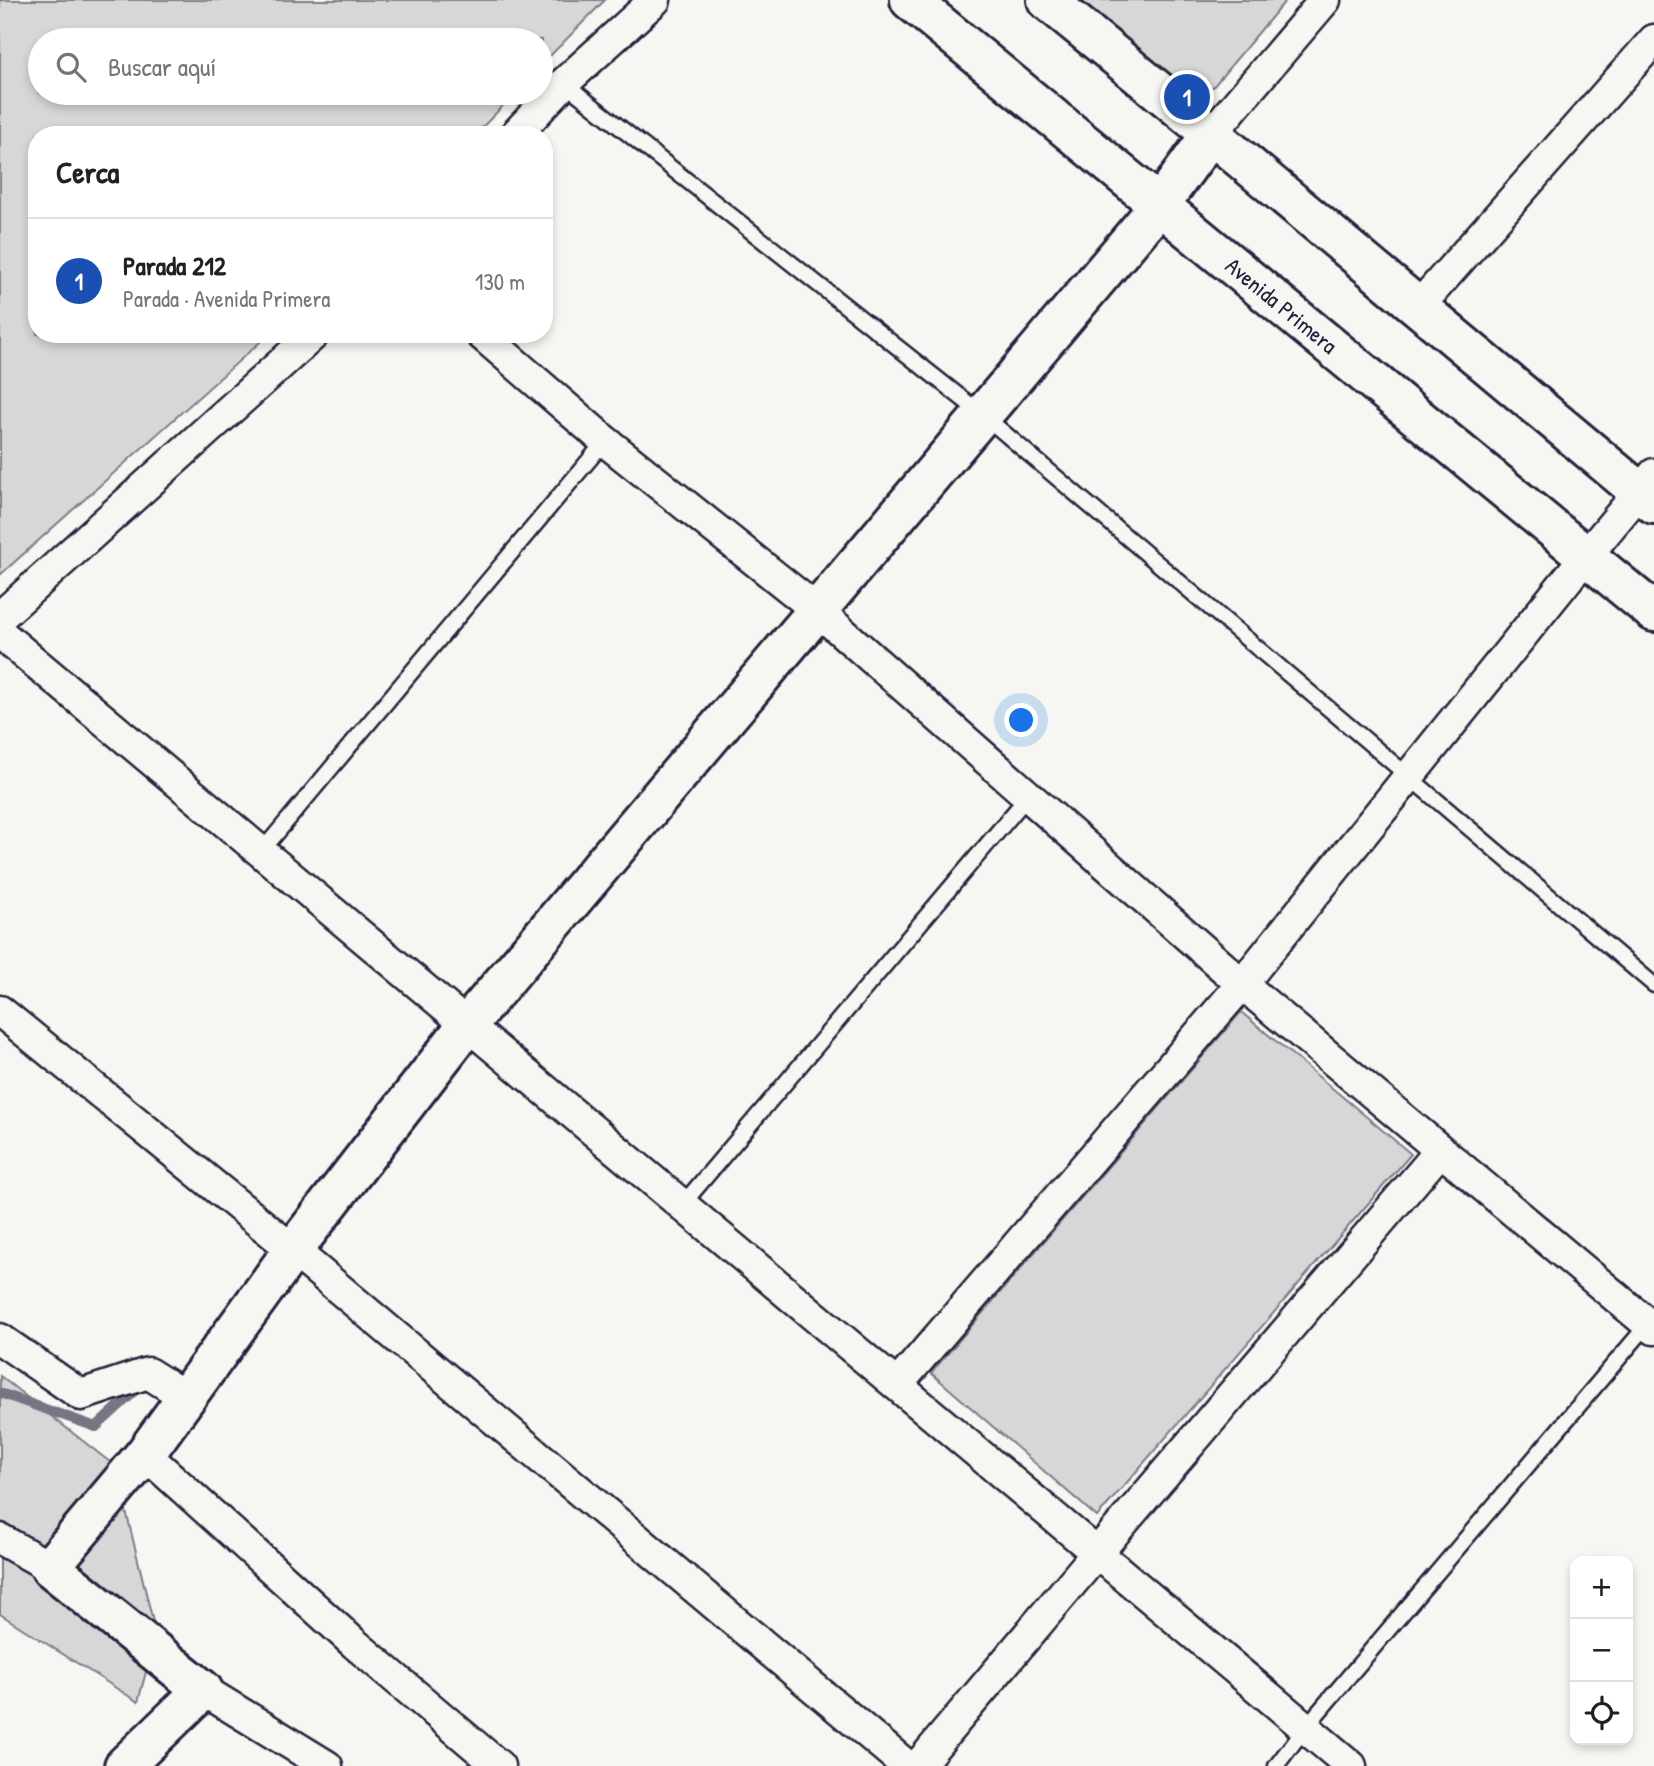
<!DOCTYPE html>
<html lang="es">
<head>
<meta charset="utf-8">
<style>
  :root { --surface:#fff; --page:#f2f2f2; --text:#202124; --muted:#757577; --line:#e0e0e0; --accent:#d93025 }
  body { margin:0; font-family:"Patrick Hand",sans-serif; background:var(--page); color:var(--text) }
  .controls { position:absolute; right:21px; bottom:21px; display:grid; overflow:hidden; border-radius:14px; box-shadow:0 4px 10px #0003 }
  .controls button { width:63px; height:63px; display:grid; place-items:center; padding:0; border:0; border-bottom:2px solid var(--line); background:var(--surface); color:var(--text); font:35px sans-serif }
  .you { position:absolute; left:1022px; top:721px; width:24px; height:24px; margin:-18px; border:5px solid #fff; border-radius:50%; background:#1a73e8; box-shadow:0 0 0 10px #1a73e833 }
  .badge { display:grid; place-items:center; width:46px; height:46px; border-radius:50%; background:var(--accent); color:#fff; font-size:23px; font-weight:700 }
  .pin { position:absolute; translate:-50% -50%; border:4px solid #fff; box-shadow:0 2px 7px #0006 }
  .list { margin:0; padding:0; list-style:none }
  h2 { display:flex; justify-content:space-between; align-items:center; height:91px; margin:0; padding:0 28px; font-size:30px }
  h2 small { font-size:23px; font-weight:400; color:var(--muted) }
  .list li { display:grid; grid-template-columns:46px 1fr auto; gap:21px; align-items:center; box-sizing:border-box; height:126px; padding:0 28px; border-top:2px solid var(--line) }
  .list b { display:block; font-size:26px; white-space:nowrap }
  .list p { margin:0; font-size:23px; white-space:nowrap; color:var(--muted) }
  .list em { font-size:23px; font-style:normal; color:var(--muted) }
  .icon { flex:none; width:38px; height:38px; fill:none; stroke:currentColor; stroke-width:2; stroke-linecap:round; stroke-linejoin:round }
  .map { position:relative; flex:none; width:1654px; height:1766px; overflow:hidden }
  .search { position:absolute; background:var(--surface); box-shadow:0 4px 10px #0003; left:28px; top:28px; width:525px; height:77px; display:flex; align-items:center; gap:18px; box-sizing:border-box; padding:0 24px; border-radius:38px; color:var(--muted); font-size:26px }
  .panel { position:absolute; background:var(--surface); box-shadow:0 4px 10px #0003; left:28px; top:126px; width:525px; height:217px; border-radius:28px }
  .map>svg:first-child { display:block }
  .green { fill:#d7d7d7; stroke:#7c7c89; stroke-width:2 }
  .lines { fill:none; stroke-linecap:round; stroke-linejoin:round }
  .stream { stroke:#757583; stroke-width:10 }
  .lane-casing { stroke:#22223b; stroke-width:19 }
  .street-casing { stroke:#22223b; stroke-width:35 }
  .secondary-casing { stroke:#22223b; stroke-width:44 }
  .lane { stroke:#f6f6f2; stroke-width:14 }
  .street { stroke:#f6f6f2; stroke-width:30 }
  .secondary { stroke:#f6f6f2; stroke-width:38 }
  .labels { text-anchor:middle; stroke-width:7; stroke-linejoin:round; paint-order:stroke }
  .street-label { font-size:23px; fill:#22223b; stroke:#f6f6f2 }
</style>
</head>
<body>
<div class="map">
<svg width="1654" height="1766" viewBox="0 0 1654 1766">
  <rect width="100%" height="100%" fill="#f6f6f2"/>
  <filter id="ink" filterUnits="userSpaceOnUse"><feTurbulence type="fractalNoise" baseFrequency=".0143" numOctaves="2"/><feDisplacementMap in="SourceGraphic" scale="14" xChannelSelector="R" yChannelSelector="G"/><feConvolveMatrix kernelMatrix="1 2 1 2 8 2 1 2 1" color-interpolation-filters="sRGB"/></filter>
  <g filter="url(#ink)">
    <g class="green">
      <path d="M0,0H605L541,65V40H40V93H515L475,135H37V334H269L0,575Z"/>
      <path d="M1062,0H1286L1213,87L1175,89Z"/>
      <path d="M1241,1012L1411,1154L1097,1517L931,1373Z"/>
      <path d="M0,1376L115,1466L156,1634L138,1702L0,1614Z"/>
    </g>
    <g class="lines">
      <path class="stream" d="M0,1393L96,1427L132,1394"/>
      <g class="lane-casing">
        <g id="lane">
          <path d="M564,83L983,415L1654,985"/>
          <path d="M261,852L605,441"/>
          <path d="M682,1205L1028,796"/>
          <path d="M1276,1766L1305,1728L1648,1324"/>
        </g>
      </g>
      <g class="street-casing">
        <g id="street">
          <path d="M1211,134L1325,0"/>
          <path d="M515,135L564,83L655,0"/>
          <path d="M1418,307L1654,40"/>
          <path d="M481,334L605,441L817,610L1242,984L1654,1329"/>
          <path d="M0,617L314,334"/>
          <path d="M0,633L1351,1766"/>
          <path d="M0,1011L293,1250L907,1766"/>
          <path d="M0,1339L81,1395L148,1373L186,1397"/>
          <path d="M897,1385L1242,984L1586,556L1654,474"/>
          <path d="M145,1454L355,1644L499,1766"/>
          <path d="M0,1539L50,1567"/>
          <path d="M203,1690L327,1766"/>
          <path d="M918,1766L1097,1553L1440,1151"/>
        </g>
      </g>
      <g class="secondary-casing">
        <g id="secondary">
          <path id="s1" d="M910,0L1654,612"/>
          <path d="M1047,0L1211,134L1654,504"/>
          <path d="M124,1766L203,1690L50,1567L145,1454L293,1250L467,1025L1159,206L1211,134"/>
        </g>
      </g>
      <use href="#lane" class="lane"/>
      <use href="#street" class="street"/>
      <use href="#secondary" class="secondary"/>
    </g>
  </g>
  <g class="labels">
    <g class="street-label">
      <text dy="8" stroke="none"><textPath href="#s1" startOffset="481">Avenida Primera</textPath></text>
    </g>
  </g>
</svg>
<div class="controls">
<button>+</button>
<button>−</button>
<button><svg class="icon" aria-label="locate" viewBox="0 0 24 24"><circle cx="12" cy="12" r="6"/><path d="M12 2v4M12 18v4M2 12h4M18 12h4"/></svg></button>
</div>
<div class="you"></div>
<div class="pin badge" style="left:1187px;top:97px;background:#1a4fb4">1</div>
<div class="search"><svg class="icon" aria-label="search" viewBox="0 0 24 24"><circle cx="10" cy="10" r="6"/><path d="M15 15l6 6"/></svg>Buscar aquí</div>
<section class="panel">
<h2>Cerca<small></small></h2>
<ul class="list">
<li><span class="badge" style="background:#1a4fb4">1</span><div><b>Parada 212</b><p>Parada · Avenida Primera</p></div><em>130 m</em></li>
</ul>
</section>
</div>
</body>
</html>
